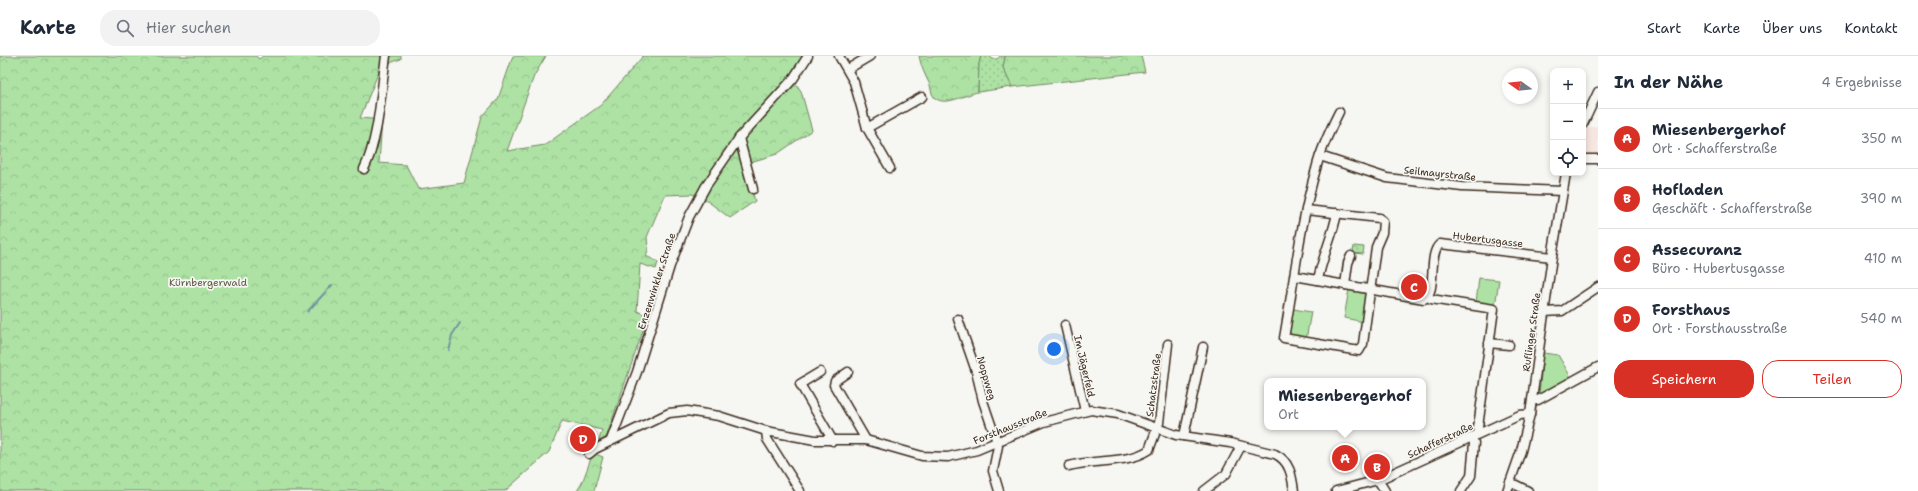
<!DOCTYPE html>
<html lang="de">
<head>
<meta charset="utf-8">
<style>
  :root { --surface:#fff; --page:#f2f2f3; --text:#1f2937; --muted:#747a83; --line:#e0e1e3; --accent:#d93025 }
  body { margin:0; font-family:"Shantell Sans",sans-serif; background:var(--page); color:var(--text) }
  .controls { position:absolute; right:12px; top:12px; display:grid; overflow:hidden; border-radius:8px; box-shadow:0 2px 6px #0003 }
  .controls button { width:36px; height:36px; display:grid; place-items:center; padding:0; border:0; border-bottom:1px solid var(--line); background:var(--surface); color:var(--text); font:20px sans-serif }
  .compass { position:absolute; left:1502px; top:12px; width:36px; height:36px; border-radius:50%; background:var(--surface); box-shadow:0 2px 6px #0003; rotate:285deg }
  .you { position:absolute; left:1054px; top:293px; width:14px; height:14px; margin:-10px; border:3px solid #fff; border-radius:50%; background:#1a73e8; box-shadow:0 0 0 6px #1a73e833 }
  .badge { display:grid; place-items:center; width:26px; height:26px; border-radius:50%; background:var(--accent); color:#fff; font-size:13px; font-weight:700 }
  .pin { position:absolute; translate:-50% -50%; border:2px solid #fff; box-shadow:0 1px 4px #0006 }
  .popup { position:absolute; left:1264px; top:322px; width:162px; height:52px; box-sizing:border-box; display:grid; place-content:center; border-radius:8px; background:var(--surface); filter:drop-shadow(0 1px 3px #0005); font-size:13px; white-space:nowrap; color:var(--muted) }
  .popup b { font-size:15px; color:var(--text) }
  .popup::after { content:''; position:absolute; left:50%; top:100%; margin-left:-8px; border:8px solid transparent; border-top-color:var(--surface) }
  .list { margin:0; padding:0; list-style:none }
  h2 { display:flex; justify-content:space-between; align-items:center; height:52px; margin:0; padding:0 16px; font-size:17px }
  h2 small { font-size:13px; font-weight:400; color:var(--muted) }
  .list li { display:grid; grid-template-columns:26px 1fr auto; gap:12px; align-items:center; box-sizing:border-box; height:60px; padding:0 16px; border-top:1px solid var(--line) }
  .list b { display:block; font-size:15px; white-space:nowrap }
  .list p { margin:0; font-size:13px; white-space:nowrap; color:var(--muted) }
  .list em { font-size:13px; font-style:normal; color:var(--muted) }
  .actions { display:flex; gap:8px; padding:12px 16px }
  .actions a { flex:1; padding:9px 0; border:1px solid var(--accent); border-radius:16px; text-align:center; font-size:14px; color:var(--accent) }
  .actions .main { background:var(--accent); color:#fff }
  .icon { flex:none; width:22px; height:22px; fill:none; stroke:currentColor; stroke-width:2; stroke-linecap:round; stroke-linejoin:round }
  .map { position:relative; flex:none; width:1598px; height:435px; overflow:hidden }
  header { display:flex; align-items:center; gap:24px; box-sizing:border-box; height:56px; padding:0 20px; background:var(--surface); border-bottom:1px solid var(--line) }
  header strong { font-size:19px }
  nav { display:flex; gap:22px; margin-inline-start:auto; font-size:14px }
  .search { width:280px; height:36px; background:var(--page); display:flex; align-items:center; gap:10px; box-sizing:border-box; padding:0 14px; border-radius:16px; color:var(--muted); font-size:15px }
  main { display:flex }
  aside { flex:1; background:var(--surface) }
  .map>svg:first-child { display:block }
  .built { fill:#f7e5df }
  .grass { fill:#ade2a4; stroke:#748661 }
  .forest { fill:url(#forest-crowns); stroke:#748661 }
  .garden { fill:url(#garden-dots); stroke:#748661 }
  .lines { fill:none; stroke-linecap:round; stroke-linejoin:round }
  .stream { stroke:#70959f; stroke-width:2 }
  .minor-casing { stroke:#3b2a1e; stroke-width:11 }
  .minor { stroke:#f6f6f2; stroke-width:8 }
  .labels { text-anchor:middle; stroke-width:3.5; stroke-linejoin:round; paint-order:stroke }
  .street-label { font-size:10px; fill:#3b2a1e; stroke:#f6f6f2 }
  .park-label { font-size:10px; fill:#585840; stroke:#f6f6f2 }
</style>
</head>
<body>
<header>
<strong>Karte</strong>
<div class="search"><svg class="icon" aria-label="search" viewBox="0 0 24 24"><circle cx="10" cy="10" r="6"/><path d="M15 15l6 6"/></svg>Hier suchen</div>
<nav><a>Start</a><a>Karte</a><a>Über uns</a><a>Kontakt</a></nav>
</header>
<main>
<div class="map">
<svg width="1598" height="435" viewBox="0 0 1598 435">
  <defs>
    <pattern id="forest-crowns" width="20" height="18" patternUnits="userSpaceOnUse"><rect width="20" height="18" fill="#ade2a4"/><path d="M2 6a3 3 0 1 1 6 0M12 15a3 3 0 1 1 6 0" fill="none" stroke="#96c28d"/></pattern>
    <pattern id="garden-dots" width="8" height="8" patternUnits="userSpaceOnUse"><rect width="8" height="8" fill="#ade2a4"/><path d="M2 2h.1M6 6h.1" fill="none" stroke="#96c28d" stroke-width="1.8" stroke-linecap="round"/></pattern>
  </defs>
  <rect width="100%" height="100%" fill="#f6f6f2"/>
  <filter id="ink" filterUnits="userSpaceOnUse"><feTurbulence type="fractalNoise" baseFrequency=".025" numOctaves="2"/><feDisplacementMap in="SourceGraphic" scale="8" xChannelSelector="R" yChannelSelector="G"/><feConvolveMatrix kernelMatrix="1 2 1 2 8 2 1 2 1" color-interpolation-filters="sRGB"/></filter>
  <g filter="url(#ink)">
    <path class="built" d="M1598,70V100H1583V82L1587,72Z"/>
    <g class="grass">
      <path d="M1479,222L1499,224L1495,250L1476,247Z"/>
      <path d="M1349,233L1363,236L1367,239L1364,266L1344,262Z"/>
      <path d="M1293,253L1311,256L1306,284L1289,280L1288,277Z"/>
      <path d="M1543,297L1558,299L1572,323L1539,339Z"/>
    </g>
    <g class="forest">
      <path d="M0,0H256L259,3L263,0H401V3L381,10L360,62L382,64L379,107L406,109L418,133L464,127L482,61L498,43L513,0H546L534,20L507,95L545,89L601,49L643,0H804L790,22L697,140L692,138L665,139L647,181L648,194L646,200L658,206L656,213L640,208L637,255L648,260L606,382L598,388L602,374L562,365L549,396L505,435H0Z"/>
      <path d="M919,0H981L979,8L978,36C966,38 944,52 934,41C931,37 931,33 930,29C925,19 921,11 919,0Z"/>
      <path d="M1005,0H1141L1145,16L1012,31L1003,12Z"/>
      <path d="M794,25L801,35L812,74L777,98L747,107L741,83Z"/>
      <path d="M738,87L755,145L730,162L702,141Z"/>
      <path d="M1354,190L1364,191L1363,198L1353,197Z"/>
      <path d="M593,397L603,401L594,435H577L582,427Z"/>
    </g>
    <path class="garden" d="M981,0H990L992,3H997L1000,0H1005L1003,12L1012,31L978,36L979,8Z"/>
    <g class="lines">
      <g class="stream">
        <path d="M308,255L332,229"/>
        <path d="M448,294L452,279L460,267"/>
      </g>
      <g class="minor-casing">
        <g id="minor">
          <path d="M839,0L854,26L867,72L922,41"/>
          <path d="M848,13L870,0"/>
          <path d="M1583,68L1598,36"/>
          <path d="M867,72L890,112"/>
          <path d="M739,82L753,133"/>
          <path d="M1320,100L1387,122L1462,131L1562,135"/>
          <path d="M1583,103H1598"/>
          <path d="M364,113C379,83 381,34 386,0"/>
          <path d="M1306,154L1379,162L1383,165L1382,177L1376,191L1363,288L1359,295L1284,282C1294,226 1300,168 1316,113C1321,93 1330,74 1339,56"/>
          <path d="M1295,220L1424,243C1438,237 1427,198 1440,188L1552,201"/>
          <path d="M1318,224C1322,201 1333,180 1337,157"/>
          <path d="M1345,229L1348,207L1351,200"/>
          <path d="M1428,241L1431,243L1494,253L1478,371L1479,377"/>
          <path d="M1544,256L1562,255L1598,231"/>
          <path d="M958,263L976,315L983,345L997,386L998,390L993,415L999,435"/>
          <path d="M1065,269L1085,355"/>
          <path d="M1489,287L1509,289"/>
          <path d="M820,316L800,328L833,385"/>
          <path d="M848,316L835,325L834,329L866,384"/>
          <path d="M1532,344H1538L1598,311"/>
          <path d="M766,375L767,383L800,435"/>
          <path d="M1184,380L1203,291"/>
          <path d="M611,384L637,316L670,210L689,161L706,130L739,82L793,23L808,0"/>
          <path d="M589,398L595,393L669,357L687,355L719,360L766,375L815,384H866L922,400L948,401L977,394L1044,366L1091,354L1118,358L1176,379L1230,387L1275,398C1290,405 1292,420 1294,435"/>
          <path d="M1069,410C1093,403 1128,408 1149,394L1159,367L1168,288"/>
          <path d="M1378,424L1385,435"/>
          <path d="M1510,426L1528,435"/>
          <path d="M1204,435L1226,418L1241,390"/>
          <path d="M1336,435L1378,424L1520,359L1530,358"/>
          <path d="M1461,435L1471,420L1474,387L1472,381"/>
          <path d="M1507,435L1521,395L1530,358L1552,201L1566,117"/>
        </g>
      </g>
      <use href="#minor" class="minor"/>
    </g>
  </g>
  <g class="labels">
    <g class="street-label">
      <text transform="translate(1440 117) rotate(6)" y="4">Seilmayrstraße</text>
      <text transform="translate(1488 183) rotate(7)" y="4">Hubertusgasse</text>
      <text transform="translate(656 225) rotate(-72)" y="4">Enzenwinkler Straße</text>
      <text transform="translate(1531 276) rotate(-82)" y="4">Ruflinger Straße</text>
      <text transform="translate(1085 310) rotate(77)" y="4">Im Jägerfeld</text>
      <text transform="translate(987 322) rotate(74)" y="4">Noppweg</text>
      <text transform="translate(1153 329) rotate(-83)" y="4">Schatzstraße</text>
      <text transform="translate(1010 370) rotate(-22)" y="4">Forsthausstraße</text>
      <text transform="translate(1440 384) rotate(-25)" y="4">Schafferstraße</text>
    </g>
    <g class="park-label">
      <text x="208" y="230">Kürnbergerwald</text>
    </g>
  </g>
</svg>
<div class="controls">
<button>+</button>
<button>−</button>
<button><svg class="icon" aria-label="locate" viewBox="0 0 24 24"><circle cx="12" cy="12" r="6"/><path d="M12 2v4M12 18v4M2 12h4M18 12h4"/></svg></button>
</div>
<svg class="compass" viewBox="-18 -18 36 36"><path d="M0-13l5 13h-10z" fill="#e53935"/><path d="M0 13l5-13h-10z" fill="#747a83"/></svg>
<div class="you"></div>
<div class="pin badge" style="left:1345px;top:402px">A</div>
<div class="popup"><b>Miesenbergerhof</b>Ort</div>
<div class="pin badge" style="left:1377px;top:411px">B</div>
<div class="pin badge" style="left:1414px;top:231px">C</div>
<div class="pin badge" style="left:583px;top:383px">D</div>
</div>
<aside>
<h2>In der Nähe<small>4 Ergebnisse</small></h2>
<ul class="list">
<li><span class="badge">A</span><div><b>Miesenbergerhof</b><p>Ort · Schafferstraße</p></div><em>350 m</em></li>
<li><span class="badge">B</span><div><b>Hofladen</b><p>Geschäft · Schafferstraße</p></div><em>390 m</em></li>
<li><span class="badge">C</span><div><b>Assecuranz</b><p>Büro · Hubertusgasse</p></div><em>410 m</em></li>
<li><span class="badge">D</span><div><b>Forsthaus</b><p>Ort · Forsthausstraße</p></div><em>540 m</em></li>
</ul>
<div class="actions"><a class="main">Speichern</a><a>Teilen</a></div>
</aside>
</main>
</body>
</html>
